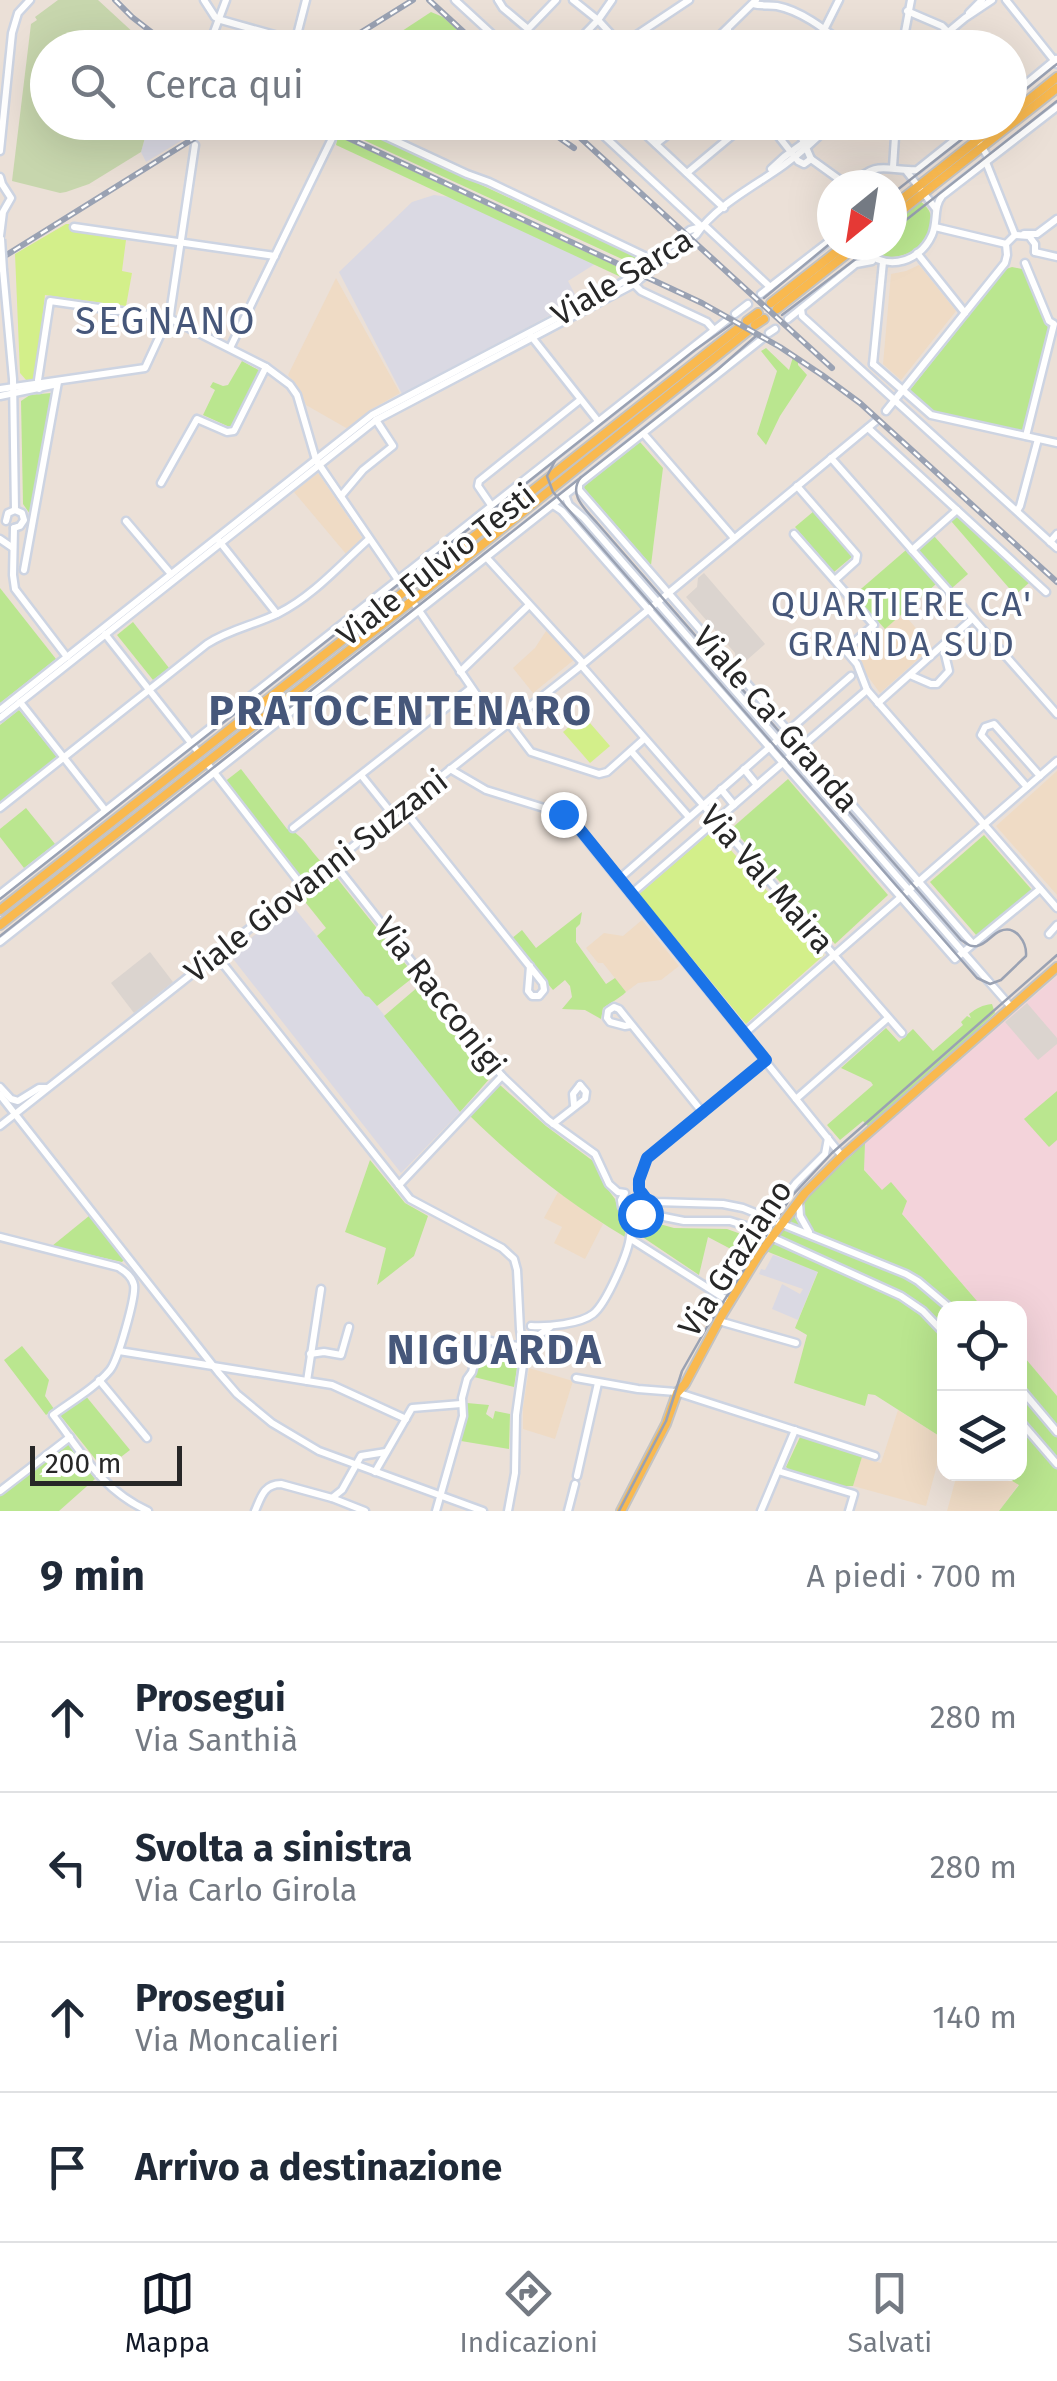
<!DOCTYPE html>
<html lang="it">
<head>
<meta charset="utf-8">
<style>
  :root { --surface:#fff; --page:#f2f2f3; --text:#1f2937; --muted:#747a83; --line:#e0e1e3; --accent:#111827 }
  body { margin:0; font-family:"Fira Sans",sans-serif; background:var(--page); color:var(--text) }
  .controls { position:absolute; right:30px; bottom:30px; display:grid; overflow:hidden; border-radius:20px; box-shadow:0 10px 40px #0002 }
  .controls button { width:90px; height:90px; display:grid; place-items:center; padding:0; border:0; border-bottom:2px solid var(--line); background:var(--surface); color:var(--text); font:50px sans-serif }
  .compass { position:absolute; left:817px; top:170px; width:90px; height:90px; border-radius:50%; background:var(--surface); box-shadow:0 10px 40px #0002; rotate:210deg }
  .scale { position:absolute; left:30px; bottom:25px; width:152px; box-sizing:border-box; padding-left:10px; border:5px solid #272727; border-top:0; font-size:28px; line-height:35px; white-space:nowrap; color:#272727; -webkit-text-stroke:8px #fff; paint-order:stroke }
  .stop { position:absolute; width:30px; height:30px; margin:-22px; border:8px solid #1a73e8; border-radius:50%; background:#fff }
  .stop.end { background:#1a73e8; border-color:#fff; box-shadow:0 2px 10px #0008 }
  .list { margin:0; padding:0; list-style:none }
  h2 { display:flex; justify-content:space-between; align-items:center; height:130px; margin:0; padding:0 40px; font-size:42px }
  h2 small { font-size:32px; font-weight:400; color:var(--muted) }
  .list li { display:grid; grid-template-columns:65px 1fr auto; gap:30px; align-items:center; box-sizing:border-box; height:150px; padding:0 40px; border-top:2px solid var(--line) }
  .list b { display:block; font-size:38px; white-space:nowrap }
  .list p { margin:0; font-size:32px; white-space:nowrap; color:var(--muted) }
  .list em { font-size:32px; font-style:normal; color:var(--muted) }
  .icon { flex:none; width:55px; height:55px; fill:none; stroke:currentColor; stroke-width:2; stroke-linecap:round; stroke-linejoin:round }
  .map { position:relative; flex:none; width:1057px; height:1511px; overflow:hidden }
  .search { position:absolute; background:var(--surface); box-shadow:0 10px 40px #0002; left:30px; right:30px; top:30px; height:110px; display:flex; align-items:center; gap:25px; box-sizing:border-box; padding:0 35px; border-radius:55px; color:var(--muted); font-size:38px }
  .sheet { height:730px; background:var(--surface) }
  nav { display:flex; justify-content:space-around; align-items:center; box-sizing:border-box; height:140px; border-top:2px solid var(--line); background:var(--surface); font-size:28px; color:var(--muted) }
  nav a { display:grid; justify-items:center; gap:5px }
  nav .on { color:var(--accent) }
  .map>svg:first-child { display:block }
  .industrial { fill:#dad9e3 }
  .education { fill:#efdbc5 }
  .medical { fill:#f3d3da }
  .green { fill:#bae68f }
  .cemetery { fill:#c7d6ad }
  .pitch { fill:#d3ef8a }
  .plaza { fill:#dbd4cf }
  .lines { fill:none; stroke-linecap:round; stroke-linejoin:round }
  .minor-casing { stroke:#cdd4e2; stroke-width:11 }
  .major-casing { stroke:#c3c3c3; stroke-width:12 }
  .minor { stroke:#fff; stroke-width:6 }
  .major { stroke:#f9b94f; stroke-width:8 }
  .tram { stroke:#9aa2b3; stroke-width:2.5 }
  .rail-casing { stroke:#9aa2b3; stroke-width:6 }
  .rail { stroke:#fff; stroke-width:2.5; stroke-dasharray:8; stroke-linecap:butt }
  .minor-bridge-casing { stroke:#cdd4e2; stroke-width:11; stroke-linecap:butt }
  .minor-bridge { stroke:#fff; stroke-width:6 }
  .route { stroke:#1a73e8; stroke-width:12 }
  .labels { text-anchor:middle; stroke-width:8; stroke-linejoin:round; paint-order:stroke }
  .street-label { font-size:32px; fill:#272727; stroke:#fff }
  .neighbourhood-label { font-size:35px; letter-spacing:2.5px; fill:#46577a; stroke:#fff }
  .quarter-label { font-size:38px; letter-spacing:2.5px; fill:#46577a; stroke:#fff }
  .district-label { font-size:42px; font-weight:bold; letter-spacing:2.5px; fill:#46577a; stroke:#fff }
</style>
</head>
<body>
<div class="map">
<svg width="1057" height="1511" viewBox="0 0 1057 1511">
  <rect width="100%" height="100%" fill="#ebe0d7"/>
  <g class="industrial">
    <path d="M149,123H188L192,134L146,162L141,152Z"/>
    <path d="M434,195L449,197L595,264L568,281L578,300L402,394L339,272L412,202Z"/>
    <path d="M292,905L365,996H369L377,1006L460,1112L401,1173L230,955Z"/>
    <path d="M773,1255L818,1271L798,1320L772,1309L782,1284L800,1294L803,1289L759,1274L761,1269L765,1270Z"/>
  </g>
  <g class="education">
    <path d="M919,265L956,311L901,380L883,364L891,274L906,271Z"/>
    <path d="M336,278L400,393L372,409L348,429L306,405L299,389L288,375Z"/>
    <path d="M318,473L363,539L347,555L294,492Z"/>
    <path d="M903,613L932,647L880,693L850,652L862,642H870Z"/>
    <path d="M548,628L575,659L533,693L513,668L535,648Z"/>
    <path d="M1057,771V895L996,826Z"/>
    <path d="M642,920L679,966L661,980L638,983L626,992L603,963H598L586,948L604,933L623,936Z"/>
    <path d="M558,1192L603,1224L585,1259L554,1243L562,1227L544,1218Z"/>
    <path d="M529,1368L573,1381L555,1439L523,1429V1408Z"/>
    <path d="M898,1410L944,1439L926,1506L853,1486L862,1457L881,1463Z"/>
    <path d="M957,1474H1001L1019,1484L999,1511H947Z"/>
  </g>
  <path class="medical" d="M1057,976V1396L1020,1352V1308H983L864,1169L865,1143Z"/>
  <g class="green">
    <path d="M431,12L443,17L476,47H394L396,35Z"/>
    <path d="M343,123H348L643,260V262L637,266L342,130Z"/>
    <path d="M338,136L629,272L623,278L336,145Z"/>
    <path d="M920,201C923,203 929,209 930,213C941,245 888,274 866,245H892V222Z"/>
    <path d="M1012,267L1022,269L1026,273L1049,330L1023,432L932,412L910,390L1006,269Z"/>
    <path d="M766,348L789,370L793,357L798,361V365L807,375L780,416L766,445L757,434L777,371L761,351Z"/>
    <path d="M242,361L262,372L234,429L203,415L215,390L210,387L213,382L223,386L228,385Z"/>
    <path d="M51,393L30,514L23,504L21,401L30,395Z"/>
    <path d="M640,442L663,468L651,565L583,487Z"/>
    <path d="M814,511L853,556L834,572L795,527Z"/>
    <path d="M957,516L1030,582L1015,595L951,521Z"/>
    <path d="M934,536L968,574L952,588L918,550Z"/>
    <path d="M906,550L936,584L885,629L854,595Z"/>
    <path d="M0,588L56,659L0,703Z"/>
    <path d="M133,622L169,668L153,680L117,635Z"/>
    <path d="M19,710L57,757L0,802V725Z"/>
    <path d="M241,769L287,829C305,834 312,857 328,867L415,976L377,1006L369,997L365,996L317,936L326,928L294,888L297,884L223,783Z"/>
    <path d="M788,779L888,895L835,944L732,828Z"/>
    <path d="M26,808L55,844L24,868L0,837V829Z"/>
    <path d="M984,835L1032,890L977,936L930,882Z"/>
    <path d="M582,912L580,924L576,928V942L606,984L615,978L626,992C619,999 611,1002 603,1008L601,1019L585,1010L562,1009L572,997L570,986L565,980L553,990L511,939L522,930L536,948Z"/>
    <path d="M419,986L491,1077L460,1112L384,1016Z"/>
    <path d="M992,1004L995,1013L981,1026L982,1028L976,1035L876,1122L869,1127L863,1121L840,1140L827,1125L873,1085L871,1082L841,1068L886,1028L899,1042L913,1029L933,1051L963,1025L961,1022L967,1016L971,1018L969,1014C977,1008 982,1005 992,1004Z"/>
    <path d="M500,1085L546,1126L593,1161L603,1183L615,1199L620,1216L626,1223L625,1237C568,1203 517,1162 470,1116Z"/>
    <path d="M1057,1091V1140L1049,1147L1024,1119Z"/>
    <path d="M865,1143L864,1170L882,1190L891,1182L907,1201L902,1214L983,1308H944V1439L875,1395L868,1394L865,1406L794,1383L807,1335L795,1328L818,1272L766,1251L805,1198Z"/>
    <path d="M370,1160L405,1203L428,1216L414,1256L377,1285L386,1248L345,1232Z"/>
    <path d="M89,1216L124,1260L122,1262L52,1246Z"/>
    <path d="M645,1220L674,1228L727,1229L755,1239L746,1257L708,1237L699,1275L638,1234L639,1224Z"/>
    <path d="M22,1346L49,1380L45,1396L54,1409L46,1415L4,1360Z"/>
    <path d="M1020,1352L1057,1396V1511H999L1019,1485L1001,1474H1020Z"/>
    <path d="M480,1353L518,1361L514,1387L474,1377L478,1356Z"/>
    <path d="M85,1395L130,1450L104,1470L60,1415Z"/>
    <path d="M467,1403L489,1405L486,1414L493,1419L495,1411L510,1414L509,1449L461,1441Z"/>
    <path d="M800,1437L862,1457L853,1486H843L790,1471L786,1467Z"/>
    <path d="M68,1444L95,1479L59,1511H0V1495Z"/>
  </g>
  <path class="cemetery" d="M58,0H98L149,47L48,48V122L149,123L141,152L89,184L66,192L60,193L12,181L31,24L37,20L35,17Z"/>
  <g class="pitch">
    <path d="M66,224H72L71,231L126,240L122,271L132,273L126,306L45,295L35,380L27,381L20,373L15,254Z"/>
    <path d="M583,715L610,746L590,763L563,732Z"/>
    <path d="M713,830L824,955L746,1024L639,894Z"/>
  </g>
  <g class="plaza">
    <path d="M704,573L765,644L739,667L735,661V653L686,597L697,587L698,578Z"/>
    <path d="M150,952L173,982L134,1013L111,983Z"/>
    <path d="M1027,1003L1057,1038V1044L1038,1060L1005,1022Z"/>
  </g>
  <g class="lines">
    <g class="minor-casing">
      <g id="minor">
        <path d="M204,0L215,17L221,20L289,39L297,35L306,0"/>
        <path d="M455,0L507,48"/>
        <path d="M498,0L503,8L528,29L556,0"/>
        <path d="M573,0L598,20L620,44"/>
        <path d="M1006,0L1057,64"/>
        <path d="M753,4C761,6 769,5 777,6C803,11 828,32 849,48"/>
        <path d="M907,11L942,26L948,32"/>
        <path d="M969,13L982,0"/>
        <path d="M208,48L226,0"/>
        <path d="M571,48L598,20L612,0"/>
        <path d="M617,48L689,0"/>
        <path d="M707,48L756,0"/>
        <path d="M727,48L728,29"/>
        <path d="M815,48L839,0"/>
        <path d="M902,48L911,0"/>
        <path d="M929,48L965,18L992,0"/>
        <path d="M1010,97L1056,59"/>
        <path d="M355,122L467,174L489,182L653,260"/>
        <path d="M589,122L701,226"/>
        <path d="M646,122L645,134L724,208"/>
        <path d="M699,122C727,140 758,126 789,122"/>
        <path d="M799,122L801,136L811,159"/>
        <path d="M949,122L978,140L989,159"/>
        <path d="M768,123L798,161L804,164L811,159"/>
        <path d="M656,144L684,122"/>
        <path d="M0,151L12,33L18,13L30,0"/>
        <path d="M811,159L847,185"/>
        <path d="M986,162L1015,235"/>
        <path d="M893,167L896,122"/>
        <path d="M771,169L784,157L824,128"/>
        <path d="M907,172L936,209"/>
        <path d="M687,173L735,133"/>
        <path d="M0,177L2,184L11,198L3,212L0,236"/>
        <path d="M852,185C877,158 888,172 917,170L977,122"/>
        <path d="M704,225L770,287"/>
        <path d="M74,227L275,256"/>
        <path d="M935,227L1006,244"/>
        <path d="M1024,234H1037L1057,219"/>
        <path d="M1015,235L1029,236L1035,244V252"/>
        <path d="M859,245C880,272 918,266 932,235C938,221 933,207 942,196L1057,107"/>
        <path d="M1035,252L1057,257"/>
        <path d="M917,253L965,313"/>
        <path d="M1025,263L1049,321L1054,324L1026,436"/>
        <path d="M3,270L13,379L15,510"/>
        <path d="M634,284L641,291L707,322L714,330"/>
        <path d="M761,294L832,239"/>
        <path d="M801,309L802,316L1057,548"/>
        <path d="M735,314L748,304"/>
        <path d="M788,319L856,264L872,261"/>
        <path d="M769,333L775,329"/>
        <path d="M531,336L598,421"/>
        <path d="M230,348L340,122"/>
        <path d="M873,364L931,415L1057,443"/>
        <path d="M873,364L883,262"/>
        <path d="M0,389L145,368L170,314L195,145"/>
        <path d="M39,389L38,380L50,301L169,318L266,367L290,385L297,395L316,460L500,729"/>
        <path d="M0,396L53,385"/>
        <path d="M886,411L1005,263L1007,255L1006,244L1015,235"/>
        <path d="M868,428L1046,592"/>
        <path d="M643,433L734,538"/>
        <path d="M831,458L1057,714"/>
        <path d="M161,483L197,419L227,432L234,431L266,367"/>
        <path d="M579,484V490L972,943"/>
        <path d="M797,486L857,555L856,561L835,580"/>
        <path d="M565,495L569,505L584,518L1011,1007"/>
        <path d="M341,496L363,470L393,446L376,420"/>
        <path d="M491,505L478,486L479,481L580,400"/>
        <path d="M553,505L562,511L955,959L1040,889"/>
        <path d="M1017,511L1020,506L1038,439"/>
        <path d="M6,521L8,513L15,510"/>
        <path d="M126,521L171,574"/>
        <path d="M14,528L13,575L15,589L67,657"/>
        <path d="M14,528L20,526L24,520L22,513L15,510"/>
        <path d="M794,534L874,625L845,650L857,664L867,690L1057,908"/>
        <path d="M0,539L13,548"/>
        <path d="M219,541L277,614"/>
        <path d="M1050,542L1057,534"/>
        <path d="M912,550L957,510"/>
        <path d="M486,557L583,663"/>
        <path d="M24,570L58,382"/>
        <path d="M105,634L199,753"/>
        <path d="M581,665L902,1033"/>
        <path d="M460,672L529,605"/>
        <path d="M910,675L931,684H937L949,671L943,646"/>
        <path d="M20,702L105,810"/>
        <path d="M878,703L972,619"/>
        <path d="M0,710L372,415L608,291L634,275L690,230L701,227"/>
        <path d="M0,718L376,420L634,284L696,235C716,205 755,186 784,165C802,152 818,138 833,122"/>
        <path d="M509,723L531,752L599,774L607,772L644,739"/>
        <path d="M631,751L689,817"/>
        <path d="M206,762L303,887"/>
        <path d="M450,769L486,790L560,813L573,823L842,1156"/>
        <path d="M744,769L757,785"/>
        <path d="M361,775L393,815"/>
        <path d="M1027,787L981,735L985,727L994,724L1040,776"/>
        <path d="M721,789L734,805"/>
        <path d="M402,807L543,983L544,990L539,996H532L528,991L530,966"/>
        <path d="M0,808L207,644C230,629 255,625 279,613C313,596 341,564 369,539"/>
        <path d="M293,828L471,688"/>
        <path d="M333,862L502,1076L548,1120L595,1154L609,1184L618,1192L625,1193"/>
        <path d="M619,879L851,676"/>
        <path d="M0,894L727,320"/>
        <path d="M631,894L867,690"/>
        <path d="M1049,934L1057,925"/>
        <path d="M0,942L762,339"/>
        <path d="M216,955L410,1199L502,1248L514,1259L517,1270L520,1329L524,1358L516,1415L515,1473L508,1511"/>
        <path d="M631,1025L625,1026L610,1022L607,1018L608,1011L614,1007L619,1009L703,1113"/>
        <path d="M744,1034L1057,761"/>
        <path d="M0,1087L11,1099L18,1101L39,1088H46"/>
        <path d="M0,1095L218,1372L237,1394L272,1423L319,1451L483,1511"/>
        <path d="M796,1099L888,1018"/>
        <path d="M574,1105L573,1094L580,1085"/>
        <path d="M553,1124L585,1099L586,1092L580,1085"/>
        <path d="M0,1126L577,669L876,421"/>
        <path d="M399,1185L502,1076"/>
        <path d="M641,1191L638,1184L646,1159L766,1060"/>
        <path d="M624,1194L621,1200L622,1207L629,1215L644,1213L684,1221H730L749,1227L901,1296L923,1311L944,1333"/>
        <path d="M646,1198L656,1202L723,1204L743,1208L906,1274L918,1281L950,1308"/>
        <path d="M799,1202L800,1216L809,1232"/>
        <path d="M766,1215L774,1212L796,1183L825,1154L828,1138"/>
        <path d="M0,1237L118,1267C125,1271 132,1276 134,1285C136,1297 118,1360 110,1370C95,1388 72,1401 53,1415C83,1454 101,1489 148,1511"/>
        <path d="M631,1239L730,1302"/>
        <path d="M719,1321L796,1343"/>
        <path d="M531,1326C548,1327 580,1324 593,1314C606,1304 629,1252 630,1236"/>
        <path d="M119,1351L332,1385L406,1419"/>
        <path d="M310,1354L324,1352L341,1355L349,1327"/>
        <path d="M526,1354L535,1338L550,1327"/>
        <path d="M576,1378L638,1389L676,1392L875,1456"/>
        <path d="M99,1380L147,1438"/>
        <path d="M307,1381L321,1289"/>
        <path d="M1020,1388L1057,1432"/>
        <path d="M1020,1421L1057,1464"/>
        <path d="M778,1471L854,1494L849,1511"/>
        <path d="M375,1472L412,1408L461,1404"/>
        <path d="M577,1476L598,1383"/>
        <path d="M0,1491L70,1437"/>
        <path d="M332,1498L342,1490L361,1456L386,1452"/>
        <path d="M255,1511C261,1497 264,1484 281,1484L332,1498L365,1511"/>
        <path d="M436,1511L463,1416L462,1398L467,1379L472,1372L479,1344L485,1340L523,1347"/>
        <path d="M568,1511L575,1484"/>
        <path d="M761,1511L795,1430"/>
      </g>
    </g>
    <g class="major-casing">
      <g id="major">
        <path d="M1010,115L1057,77"/>
        <path d="M892,207L1000,122"/>
        <path d="M892,218L1057,88"/>
        <path d="M771,303L845,245"/>
        <path d="M777,309L858,245"/>
        <path d="M747,321L758,313"/>
        <path d="M755,325L764,319"/>
        <path d="M0,910L740,327"/>
        <path d="M0,925L417,597L748,331"/>
        <path d="M621,1511L666,1424L677,1393L685,1384L722,1315L760,1253L805,1193L842,1156L1057,967"/>
      </g>
    </g>
    <use href="#minor" class="minor"/>
    <use href="#major" class="major"/>
    <g class="tram">
      <path d="M1010,102L1057,64"/>
      <path d="M892,194L984,122"/>
      <path d="M892,231L1057,101"/>
      <path d="M764,298L832,242"/>
      <path d="M782,315L874,245"/>
      <path d="M555,461L547,476L553,492L977,978L990,984L1001,980L1026,956C1027,943 1016,924 1000,931C991,935 987,944 977,946C969,947 968,944 961,940L598,524C586,510 567,495 581,477"/>
      <path d="M0,899L695,350L733,323"/>
      <path d="M0,936L717,370L756,336"/>
      <path d="M619,1511L666,1421L682,1371L707,1327L791,1197L832,1153L1057,955"/>
    </g>
    <g class="rail-casing">
      <g id="rail">
        <path d="M115,0L132,17L172,48"/>
        <path d="M429,0L481,48"/>
        <path d="M336,48L413,0"/>
        <path d="M314,122L702,303L780,347L822,375L860,403L1057,582"/>
        <path d="M537,122L574,148"/>
        <path d="M563,122L832,368"/>
        <path d="M0,259L220,122"/>
      </g>
    </g>
    <use href="#rail" class="rail"/>
    <g class="minor-bridge-casing">
      <path id="minor-bridge" d="M1,239L3,270"/>
    </g>
    <use href="#minor-bridge" class="minor-bridge"/>
  </g>
  <g class="lines">
    <path class="route" d="M563,814L578,827L766,1060L647,1158L639,1180V1190C647,1197 650,1206 640,1214"/>
  </g>
  <g class="labels">
    <g class="street-label">
      <text transform="translate(622 277) rotate(-31)" y="11">Viale Sarca</text>
      <text transform="translate(436 565) rotate(-38)" y="11">Viale Fulvio Testi</text>
      <text transform="translate(776 719) rotate(49)" y="11">Viale Ca' Granda</text>
      <text transform="translate(316 876) rotate(-38)" y="11">Viale Giovanni Suzzani</text>
      <text transform="translate(767 879) rotate(49)" y="11">Via Val Maira</text>
      <text transform="translate(440 996) rotate(52)" y="11">Via Racconigi</text>
      <text transform="translate(735 1258) rotate(-57)" y="11">Via Graziano</text>
    </g>
    <g class="neighbourhood-label">
      <text x="902" y="616">QUARTIERE CA'<tspan x="902" dy="40">GRANDA SUD</tspan></text>
    </g>
    <g class="quarter-label">
      <text x="166" y="334">SEGNANO</text>
    </g>
    <g class="district-label">
      <text x="401" y="725">PRATOCENTENARO</text>
      <text x="495" y="1364">NIGUARDA</text>
    </g>
  </g>
</svg>
<div class="controls">
<button><svg class="icon" aria-label="locate" viewBox="0 0 24 24"><circle cx="12" cy="12" r="6"/><path d="M12 2v4M12 18v4M2 12h4M18 12h4"/></svg></button>
<button><svg class="icon" aria-label="layers" viewBox="0 0 24 24"><path d="M12 4l9 5-9 5-9-5zM3 14l9 5 9-5"/></svg></button>
</div>
<svg class="compass" viewBox="-18 -18 36 36"><path d="M0-13l5 13h-10z" fill="#e53935"/><path d="M0 13l5-13h-10z" fill="#747a83"/></svg>
<div class="scale">200 m</div>
<div class="stop" style="left:640px;top:1214px"></div>
<div class="stop end" style="left:563px;top:814px"></div>
<div class="search"><svg class="icon" aria-label="search" viewBox="0 0 24 24"><circle cx="10" cy="10" r="6"/><path d="M15 15l6 6"/></svg>Cerca qui</div>
</div>
<section class="sheet">
<h2>9 min<small>A piedi · 700 m</small></h2>
<ul class="list">
<li><svg class="icon" aria-label="ahead" viewBox="0 0 24 24"><path d="M12 20V5M6 11l6-6 6 6"/></svg><div><b>Prosegui</b><p>Via Santhià</p></div><em>280 m</em></li>
<li><svg class="icon" aria-label="left" viewBox="0 0 24 24"><path d="M17 20v-9H6M10 6l-5 5 5 5"/></svg><div><b>Svolta a sinistra</b><p>Via Carlo Girola</p></div><em>280 m</em></li>
<li><svg class="icon" aria-label="ahead" viewBox="0 0 24 24"><path d="M12 20V5M6 11l6-6 6 6"/></svg><div><b>Prosegui</b><p>Via Moncalieri</p></div><em>140 m</em></li>
<li><svg class="icon" aria-label="arrive" viewBox="0 0 24 24"><path d="M6 21V4h12l-3 4 3 4H6"/></svg><div><b>Arrivo a destinazione</b></div></li>
</ul>
</section>
<nav>
<a class="on"><svg class="icon" aria-label="map" viewBox="0 0 24 24"><path d="M3 6l6-2 6 2 6-2v14l-6 2-6-2-6 2zM9 4v14M15 6v14"/></svg>Mappa</a>
<a><svg class="icon" aria-label="directions" viewBox="0 0 24 24"><path d="M12 3l9 9-9 9-9-9zM9 14v-3h6M13 9l2 2-2 2"/></svg>Indicazioni</a>
<a><svg class="icon" aria-label="saved" viewBox="0 0 24 24"><path d="M7 4h10v16l-5-4-5 4z"/></svg>Salvati</a>
</nav>
</body>
</html>
